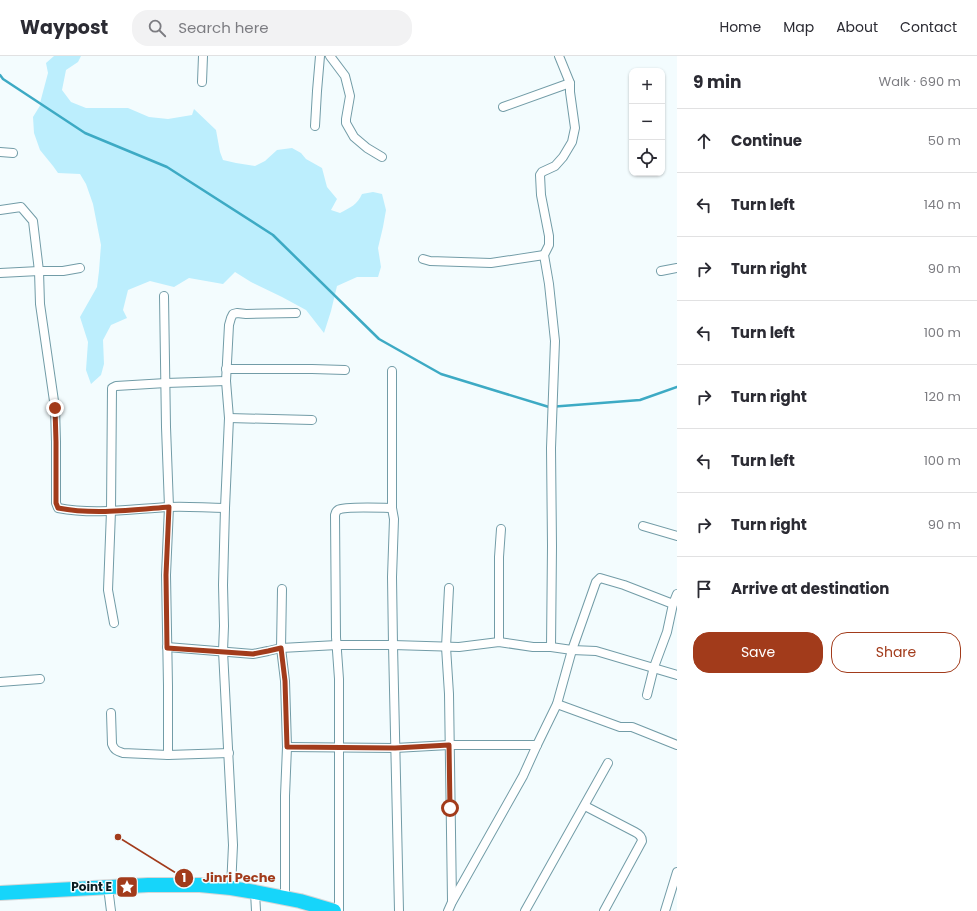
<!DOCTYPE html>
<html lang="en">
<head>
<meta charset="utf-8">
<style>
  :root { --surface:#fff; --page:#f2f2f3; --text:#2b2b33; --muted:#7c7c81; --line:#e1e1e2; --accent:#a23b1b }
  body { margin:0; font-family:Poppins,sans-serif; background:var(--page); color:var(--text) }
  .controls { position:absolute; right:12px; top:12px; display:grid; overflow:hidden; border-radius:8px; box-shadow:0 1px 3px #0004 }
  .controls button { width:36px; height:36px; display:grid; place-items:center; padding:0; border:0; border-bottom:1px solid var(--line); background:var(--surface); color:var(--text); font:20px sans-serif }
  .stop { position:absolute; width:12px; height:12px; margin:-9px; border:3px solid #a23b1b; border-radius:50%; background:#fff }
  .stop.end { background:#a23b1b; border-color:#fff; box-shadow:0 1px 4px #0008 }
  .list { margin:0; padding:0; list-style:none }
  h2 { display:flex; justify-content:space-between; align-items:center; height:52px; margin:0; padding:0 16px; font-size:17px }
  h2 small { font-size:13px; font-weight:400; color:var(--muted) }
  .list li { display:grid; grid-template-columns:26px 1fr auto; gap:12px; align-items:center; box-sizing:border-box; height:64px; padding:0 16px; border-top:1px solid var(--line) }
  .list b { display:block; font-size:15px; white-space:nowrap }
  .list em { font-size:13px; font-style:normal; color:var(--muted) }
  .actions { display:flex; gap:8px; padding:12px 16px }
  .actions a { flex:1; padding:9px 0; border:1px solid var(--accent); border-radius:16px; text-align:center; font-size:14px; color:var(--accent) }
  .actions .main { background:var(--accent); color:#fff }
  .icon { flex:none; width:22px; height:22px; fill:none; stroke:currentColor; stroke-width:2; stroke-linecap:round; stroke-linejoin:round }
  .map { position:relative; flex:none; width:677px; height:855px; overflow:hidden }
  header { display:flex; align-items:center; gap:24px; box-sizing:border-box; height:56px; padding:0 20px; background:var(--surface); border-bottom:1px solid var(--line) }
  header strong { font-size:19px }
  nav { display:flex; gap:22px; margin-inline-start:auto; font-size:14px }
  .search { width:280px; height:36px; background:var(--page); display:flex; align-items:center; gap:10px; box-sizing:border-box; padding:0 14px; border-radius:16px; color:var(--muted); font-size:15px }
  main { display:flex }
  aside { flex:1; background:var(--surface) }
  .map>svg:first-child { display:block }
  .green { fill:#bceefd }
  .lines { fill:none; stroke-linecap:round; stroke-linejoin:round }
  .stream { stroke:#3daac4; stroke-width:2.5 }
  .street-casing { stroke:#729ca7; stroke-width:10 }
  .highway-casing { stroke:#d3d6d7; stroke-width:16 }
  .street { stroke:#fff; stroke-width:8 }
  .highway { stroke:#16d5fa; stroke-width:14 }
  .route { stroke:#a23b1b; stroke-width:5 }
  .labels { text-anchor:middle; stroke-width:3; stroke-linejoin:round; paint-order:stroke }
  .poi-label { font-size:12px; font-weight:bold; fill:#0b1c20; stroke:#f3fcfe; text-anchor:end }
  .leader { fill:none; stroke:#a23b1b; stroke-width:1.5 }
  .callout-dot { fill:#a23b1b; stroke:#f3fcfe; stroke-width:1.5 }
  .mark-label { font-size:12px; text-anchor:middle; font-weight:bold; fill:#fff }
  .callout-label { font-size:13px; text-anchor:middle; font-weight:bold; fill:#a23b1b; stroke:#f3fcfe; stroke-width:3; stroke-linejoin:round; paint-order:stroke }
</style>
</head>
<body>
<header>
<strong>Waypost</strong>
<div class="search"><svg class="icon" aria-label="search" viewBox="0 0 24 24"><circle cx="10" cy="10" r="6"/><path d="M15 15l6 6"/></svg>Search here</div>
<nav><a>Home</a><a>Map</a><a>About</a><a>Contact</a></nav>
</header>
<main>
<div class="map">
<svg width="677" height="855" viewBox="0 0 677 855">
  <rect width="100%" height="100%" fill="#f3fcfe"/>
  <path class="green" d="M54,0H81L78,6L66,14L62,34L71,46L86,52H128L149,61L168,63L192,59L194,53L216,74L220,96L223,104L236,107L255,110L265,105L277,94L292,92L301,97L306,103L322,112L327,131L337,143L331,154L340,157C351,151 357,149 362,138L373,136L382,138L386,154L383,171L378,192L381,211L378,221H357L337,230L331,255L324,277L306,254L282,241L251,226L235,216L223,228L189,222L174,231L150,225L128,234L123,254L127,262L111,269L103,284L104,308L101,319L91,328L86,314L88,286L80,261L97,231L99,215L101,189L93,148L86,128L80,118L58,117L53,110L40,94L34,77L33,61L41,48L40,47L48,17L46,7Z"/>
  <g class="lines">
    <path class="stream" d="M0,19L3,23L85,77L167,111L273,179L379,283L441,318L549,351L640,344L677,331"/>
    <g class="street-casing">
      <g id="street">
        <path d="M330,0L345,20L350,40L346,63V67L354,81L367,92L382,101"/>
        <path d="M202,26L203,0"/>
        <path d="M503,51L570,27"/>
        <path d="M315,70L317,35L320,0"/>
        <path d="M0,96L13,97"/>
        <path d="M0,154L21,151L33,165L39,215L40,248L55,352L56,386V447L58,452C95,459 132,453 169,451C187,450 206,452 225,452"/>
        <path d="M423,203L430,205L491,207L544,199"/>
        <path d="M661,215L677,212"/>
        <path d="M0,217L39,215H63L80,212"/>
        <path d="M164,240L166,371L169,451L166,519L168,630V699"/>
        <path d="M226,313H312L345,314"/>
        <path d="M392,315V452L394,463L392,521L393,589L399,855"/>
        <path d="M229,362L312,364"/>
        <path d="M643,470L677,480"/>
        <path d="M449,532L446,591L449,638L452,845"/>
        <path d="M282,533L281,592L285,625L287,691L285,740V843"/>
        <path d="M114,567L108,534L111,455L112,332L116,330L166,327L226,325"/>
        <path d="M499,586V501L501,473"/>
        <path d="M167,591L253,598L268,595L281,592L337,589H393L459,591L499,586L533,591H551L572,594L596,595L677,619"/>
        <path d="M551,591L552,490L551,392L555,285L549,228L544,199L549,189V180L541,139L540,119L542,116L555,110L563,101L572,86L575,72L570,36V27L559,0"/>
        <path d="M0,626L40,623"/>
        <path d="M647,639L654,611L667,576L673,548L677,538"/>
        <path d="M557,648L620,671H632L677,689"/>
        <path d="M111,657L112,688C114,694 117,695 123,697L168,699L229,697"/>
        <path d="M287,691L395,692L449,689H537"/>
        <path d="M585,750L635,776C639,778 642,780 642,785L604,855"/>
        <path d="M108,831L111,855"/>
        <path d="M231,832L233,789L223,595L224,570L223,529L225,452L229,362L226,325L229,269L231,262L233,258L237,257L246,258L296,257"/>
        <path d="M255,836L256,855"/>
        <path d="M339,855V623L336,581L335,459C336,457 335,456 338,454C344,450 383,452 392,452"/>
        <path d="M448,855L452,846L523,720L537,689L557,648L572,594L596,526L600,522L624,529L673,548"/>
        <path d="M525,855L608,707"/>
        <path d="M665,855L677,816"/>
      </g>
    </g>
    <g class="highway-casing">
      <path id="highway" d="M0,837L148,829H200L231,832L255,836L300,845L334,855"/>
    </g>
    <use href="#street" class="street"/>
    <use href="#highway" class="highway"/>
  </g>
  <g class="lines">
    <path class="route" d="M55,352L56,386V447L58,452C94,459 132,454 169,451L166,519L167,592L253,598L268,595L281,592L285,625L287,691L395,692L449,689L450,752"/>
  </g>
  <defs>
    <g id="sight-square" transform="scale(1.15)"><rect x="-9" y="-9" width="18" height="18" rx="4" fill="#a23b1b" stroke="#f3fcfe"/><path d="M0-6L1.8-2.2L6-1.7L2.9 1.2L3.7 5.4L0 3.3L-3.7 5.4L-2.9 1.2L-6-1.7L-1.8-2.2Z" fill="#fff"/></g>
  </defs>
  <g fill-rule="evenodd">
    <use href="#sight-square" x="127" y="831"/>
  </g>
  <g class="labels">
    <g class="poi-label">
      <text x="112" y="835">Point E</text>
    </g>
  </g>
  <path class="leader" d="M118 781L184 822"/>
  <g class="callout-dot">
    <circle cx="118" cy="781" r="4"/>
    <circle cx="184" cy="822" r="10"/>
  </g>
  <g class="mark-label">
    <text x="184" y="826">1</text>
  </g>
  <g class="callout-label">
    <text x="239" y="826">Jinri Peche</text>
  </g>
</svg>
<div class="controls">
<button>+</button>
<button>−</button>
<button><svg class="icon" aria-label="locate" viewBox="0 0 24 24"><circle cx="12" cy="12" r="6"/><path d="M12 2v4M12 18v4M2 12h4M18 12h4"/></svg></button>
</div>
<div class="stop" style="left:450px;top:752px"></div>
<div class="stop end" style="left:55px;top:352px"></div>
</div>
<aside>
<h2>9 min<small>Walk · 690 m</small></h2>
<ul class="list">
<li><svg class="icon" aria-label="ahead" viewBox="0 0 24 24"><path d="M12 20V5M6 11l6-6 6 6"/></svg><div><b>Continue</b></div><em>50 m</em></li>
<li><svg class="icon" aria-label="left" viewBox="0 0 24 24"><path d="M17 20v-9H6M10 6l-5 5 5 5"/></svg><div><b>Turn left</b></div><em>140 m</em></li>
<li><svg class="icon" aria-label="right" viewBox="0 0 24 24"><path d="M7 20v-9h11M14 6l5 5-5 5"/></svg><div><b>Turn right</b></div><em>90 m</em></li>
<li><svg class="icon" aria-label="left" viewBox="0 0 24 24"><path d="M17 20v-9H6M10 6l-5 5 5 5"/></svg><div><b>Turn left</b></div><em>100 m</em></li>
<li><svg class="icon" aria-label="right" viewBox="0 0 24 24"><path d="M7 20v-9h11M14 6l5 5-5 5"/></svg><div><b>Turn right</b></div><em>120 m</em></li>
<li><svg class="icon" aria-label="left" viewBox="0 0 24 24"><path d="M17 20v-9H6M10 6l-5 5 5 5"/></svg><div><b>Turn left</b></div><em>100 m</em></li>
<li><svg class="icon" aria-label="right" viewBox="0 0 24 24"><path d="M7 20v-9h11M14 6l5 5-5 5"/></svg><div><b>Turn right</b></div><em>90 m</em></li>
<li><svg class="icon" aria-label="arrive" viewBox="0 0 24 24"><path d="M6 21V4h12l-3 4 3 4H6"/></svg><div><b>Arrive at destination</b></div></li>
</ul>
<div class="actions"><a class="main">Save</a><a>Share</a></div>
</aside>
</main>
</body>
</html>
